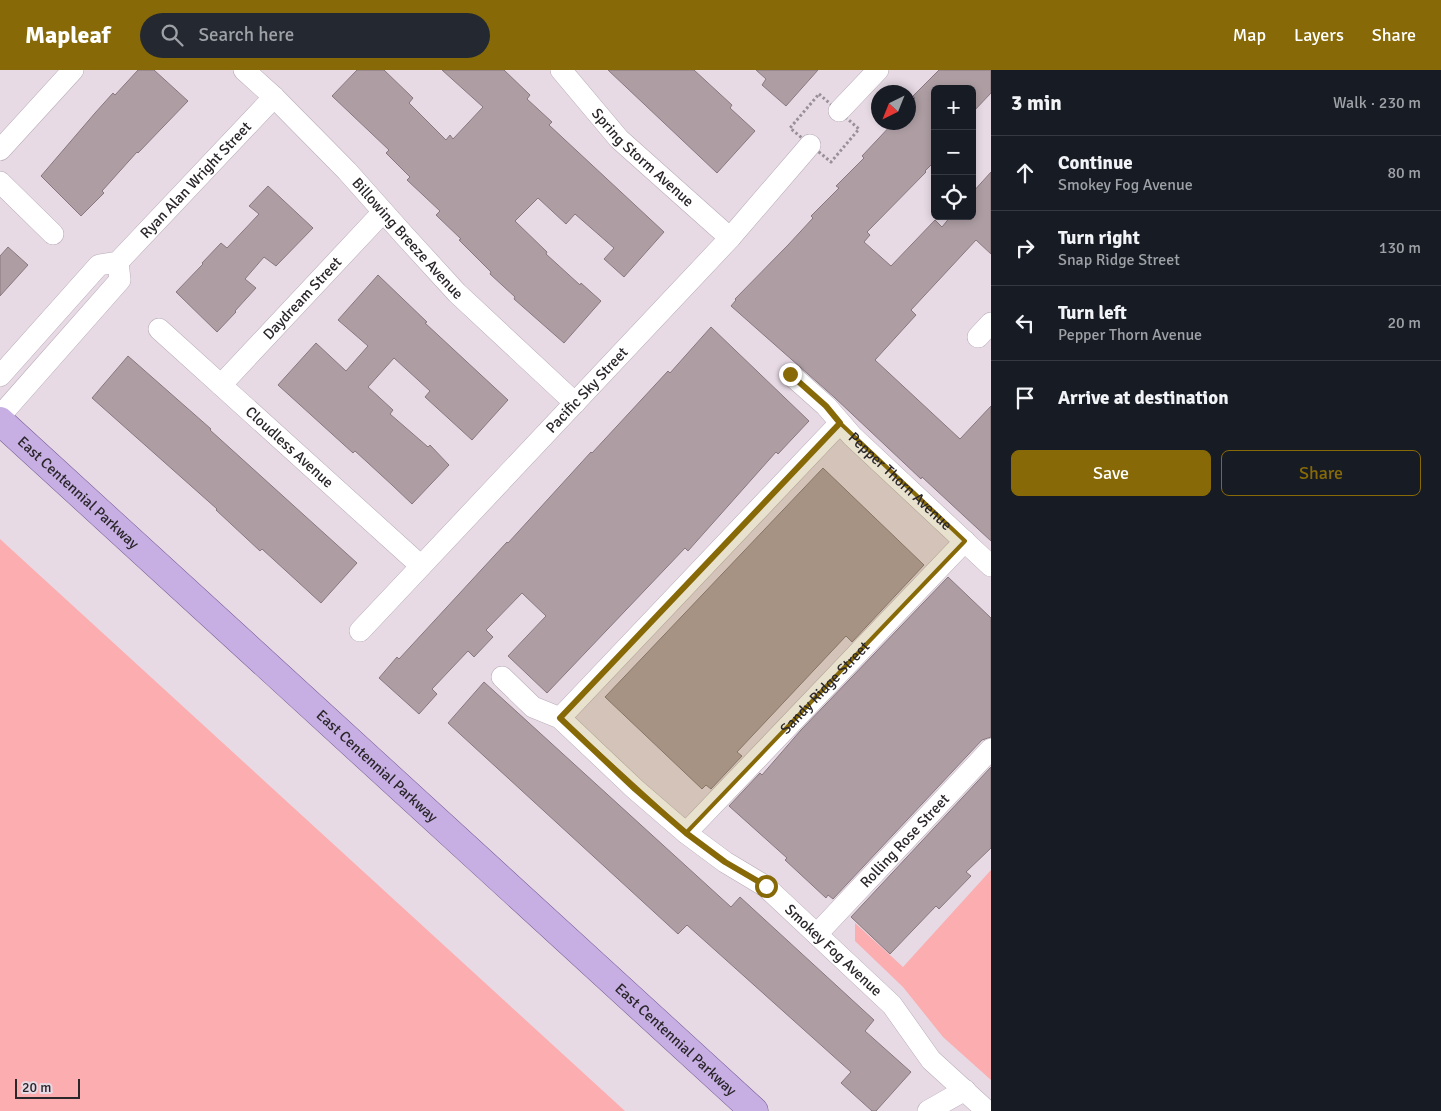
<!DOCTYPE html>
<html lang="en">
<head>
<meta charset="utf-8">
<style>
  :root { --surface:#171b24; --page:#242831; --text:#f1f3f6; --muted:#9ea1a6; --line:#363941; --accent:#876a07 }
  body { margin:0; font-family:Signika,sans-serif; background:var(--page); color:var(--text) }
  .controls { position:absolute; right:15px; top:15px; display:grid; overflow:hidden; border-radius:8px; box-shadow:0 2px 8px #0003 }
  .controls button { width:45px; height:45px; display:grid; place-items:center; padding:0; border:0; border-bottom:1px solid var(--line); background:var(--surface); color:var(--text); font:25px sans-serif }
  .compass { position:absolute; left:871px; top:15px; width:45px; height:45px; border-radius:50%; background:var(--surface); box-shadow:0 2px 8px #0003; rotate:223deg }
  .scale { position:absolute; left:15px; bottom:12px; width:65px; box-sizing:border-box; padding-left:5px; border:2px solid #2a262a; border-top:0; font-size:14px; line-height:18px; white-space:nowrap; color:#2a262a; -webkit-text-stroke:4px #e7dae5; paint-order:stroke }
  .stop { position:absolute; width:15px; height:15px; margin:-11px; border:4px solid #876a07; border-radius:50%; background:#fff }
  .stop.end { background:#876a07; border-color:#fff; box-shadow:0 1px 5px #0008 }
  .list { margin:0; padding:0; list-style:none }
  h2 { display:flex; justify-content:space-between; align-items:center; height:65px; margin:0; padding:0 20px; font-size:21px }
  h2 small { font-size:16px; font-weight:400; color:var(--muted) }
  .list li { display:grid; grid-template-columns:32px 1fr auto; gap:15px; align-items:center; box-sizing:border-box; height:75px; padding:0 20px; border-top:1px solid var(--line) }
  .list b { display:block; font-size:19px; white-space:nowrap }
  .list p { margin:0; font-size:16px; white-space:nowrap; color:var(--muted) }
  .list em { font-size:16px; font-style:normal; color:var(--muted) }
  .actions { display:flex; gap:10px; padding:15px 20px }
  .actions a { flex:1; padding:11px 0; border:1px solid var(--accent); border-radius:8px; text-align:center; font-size:18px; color:var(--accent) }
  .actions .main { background:var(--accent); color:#fff }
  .icon { flex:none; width:28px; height:28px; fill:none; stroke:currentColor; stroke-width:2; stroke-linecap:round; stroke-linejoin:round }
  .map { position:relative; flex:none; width:991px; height:1041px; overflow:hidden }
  header { display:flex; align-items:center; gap:30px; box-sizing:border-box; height:70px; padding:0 25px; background:var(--accent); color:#fff }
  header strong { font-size:24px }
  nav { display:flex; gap:28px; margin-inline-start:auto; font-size:18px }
  .search { width:350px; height:45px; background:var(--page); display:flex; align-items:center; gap:12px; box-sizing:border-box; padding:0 18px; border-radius:28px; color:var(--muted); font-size:19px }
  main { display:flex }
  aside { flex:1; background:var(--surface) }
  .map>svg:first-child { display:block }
  .green { fill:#fbadb0 }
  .building { fill:#ae9ea4; stroke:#88787e }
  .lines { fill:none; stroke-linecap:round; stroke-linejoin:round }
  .minor-casing { stroke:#b9adb8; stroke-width:22 }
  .major-casing { stroke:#785c96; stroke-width:29 }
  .path { stroke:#988f97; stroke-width:3; stroke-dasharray:2.5 2.5; stroke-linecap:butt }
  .minor { stroke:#fff; stroke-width:21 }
  .major { stroke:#c7afe3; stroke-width:28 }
  .route { stroke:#876a07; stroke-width:6 }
  .marked { fill:#876a07; fill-opacity:0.2; stroke:#876a07; stroke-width:4; stroke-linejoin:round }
  .labels { text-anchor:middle; stroke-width:4; stroke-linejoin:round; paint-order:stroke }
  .street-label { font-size:15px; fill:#2a262a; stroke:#e7dae5 }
</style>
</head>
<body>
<header>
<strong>Mapleaf</strong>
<div class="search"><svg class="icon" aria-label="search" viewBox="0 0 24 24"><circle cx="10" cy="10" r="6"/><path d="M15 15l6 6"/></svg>Search here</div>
<nav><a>Map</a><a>Layers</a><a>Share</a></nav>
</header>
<main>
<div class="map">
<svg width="991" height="1041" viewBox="0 0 991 1041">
  <rect width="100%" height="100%" fill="#e7dae5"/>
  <g class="green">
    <path d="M0,469L625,1041H0Z"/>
    <path d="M991,800V1010L943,967L903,917L855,871V853L903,897Z"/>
  </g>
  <g class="building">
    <path d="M138,0H154L188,31L138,83L137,82L102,121L104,123L81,146L41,106L95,43L113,23L115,25Z"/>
    <path d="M357,0H384L413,28L409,33L446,70L450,65L453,69L483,37L442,0H504L530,25L527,29L552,52L549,55L664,162L624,207L604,189L614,178L575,144L566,154L538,128L515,151L547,182L546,184L580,215L581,213L601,231L564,273L514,229L515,227L490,204L491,202L459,170L461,169L436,145L440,141L407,110L410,107L386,83L389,80L332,26Z"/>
    <path d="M608,0H694L732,35L730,38L755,61L717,103Z"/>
    <path d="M756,0H818L786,36L762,15L766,9Z"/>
    <path d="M939,0H991V23L972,43V19H935V91L925,101L926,102L867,162L870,165L864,172L891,196L935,150L942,157L951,146H972V123L991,102V184L976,170L911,240L916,245L875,290L960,369L991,336V471L922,407L921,409L834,327L731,236L736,230L735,229L788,175L813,148L811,146L839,118L836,116L864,88L862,86L894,52H908V35L915,28L913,26Z"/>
    <path d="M268,116L313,158L276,196L264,187L245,209L256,218L235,241L236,242L217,262L176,222L203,194L202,193L221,173L227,178L259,144L249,136Z"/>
    <path d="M8,177L28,195L0,226V186Z"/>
    <path d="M378,205L427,252L425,253L508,330L472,370L425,327L430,321L394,288L368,317L393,340L390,344L428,377L430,375L449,395L412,434L392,415L355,381L353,383L278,315L316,273L346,301L368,276L338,250Z"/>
    <path d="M711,257L809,351L778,384L776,382L688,481L685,478L547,623L508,586L546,546L522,523L486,560L493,567L474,587L468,581L432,619L437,624L419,644L379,608L397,587L399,589L507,472L508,473L591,382L592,383L668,301L670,303Z"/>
    <path d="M128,286L211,359L210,360L357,493L321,533L262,479L260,481L216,440L217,439L92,328Z"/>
    <path d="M823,398L924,495L852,572L846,566L737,682L742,686L711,719L706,715L702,719L605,627Z"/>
    <path d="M948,507L991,548V667L982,670L833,829L828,825L826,828L785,790L787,788L729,736L760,703L762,705L801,660Z"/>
    <path d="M484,612L731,837L740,827L874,950L865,961L911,1002L876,1041H872L841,1013L851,1002L687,855L678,864L448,653Z"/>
    <path d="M991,697V778L966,802L971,806L939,839L936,836L890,884L851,847Z"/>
  </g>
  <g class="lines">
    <g class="minor-casing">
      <g id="minor">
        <path id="s1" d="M244,0L274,27L347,101L404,165L457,223L575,333"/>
        <path id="s2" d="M561,0L619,69L730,168"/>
        <path d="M839,41L878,0"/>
        <path d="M0,80L73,0"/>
        <path d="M0,112L53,164"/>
        <path id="s3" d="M159,259L421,496"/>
        <path d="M978,267L991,253"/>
        <path id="s4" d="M790,304L826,336L852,366L991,496"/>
        <path id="s5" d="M0,306L99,195L118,192L274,27"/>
        <path id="s6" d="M221,315L383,142"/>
        <path d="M0,346L120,210L118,192"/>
        <path id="s7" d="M360,561L730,168L810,75"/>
        <path id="s8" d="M502,607L533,637L560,648L635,719L686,763L725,792L765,816L892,935L931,990L987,1041"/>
        <path d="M560,648L840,353"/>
        <path id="s9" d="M686,763L965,471"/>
        <path id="s10" d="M817,864L991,679"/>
        <path d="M928,1041L965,1020"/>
      </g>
    </g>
    <g class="major-casing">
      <g id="major">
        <path id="s11" d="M0,351L754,1041"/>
      </g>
    </g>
    <path class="path" d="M819,24L859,59L831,92L790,58Z"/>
    <use href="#minor" class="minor"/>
    <use href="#major" class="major"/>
  </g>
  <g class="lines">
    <path class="route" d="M766,816L725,792L686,763L635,719L560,648L840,353L826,336L790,304"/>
  </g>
  <path class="marked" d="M840,353L965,471L686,763L560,648Z"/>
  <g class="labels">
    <g class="street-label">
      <text dy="5" stroke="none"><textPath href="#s2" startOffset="120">Spring Storm Avenue</textPath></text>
      <text dy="5" stroke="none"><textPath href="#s5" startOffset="281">Ryan Alan Wright Street</textPath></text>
      <text dy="5" stroke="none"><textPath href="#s1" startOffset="235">Billowing Breeze Avenue</textPath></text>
      <text dy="5" stroke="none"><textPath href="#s6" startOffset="119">Daydream Street</textPath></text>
      <text dy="5" stroke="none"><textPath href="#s7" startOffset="331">Pacific Sky Street</textPath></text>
      <text dy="5" stroke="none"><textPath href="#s3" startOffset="176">Cloudless Avenue</textPath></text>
      <text dy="5" stroke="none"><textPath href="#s4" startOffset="154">Pepper Thorn Avenue</textPath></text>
      <text dy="5" stroke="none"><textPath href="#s11" startOffset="106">East Centennial Parkway</textPath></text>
      <text dy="5" stroke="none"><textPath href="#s9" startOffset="201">Sandy Ridge Street</textPath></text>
      <text dy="5" stroke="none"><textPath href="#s11" startOffset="511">East Centennial Parkway</textPath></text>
      <text dy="5" stroke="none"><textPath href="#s10" startOffset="128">Rolling Rose Street</textPath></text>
      <text dy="5" stroke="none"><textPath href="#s8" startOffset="432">Smokey Fog Avenue</textPath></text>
      <text dy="5" stroke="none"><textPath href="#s11" startOffset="916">East Centennial Parkway</textPath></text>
    </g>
  </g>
</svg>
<div class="controls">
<button>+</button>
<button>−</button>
<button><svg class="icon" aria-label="locate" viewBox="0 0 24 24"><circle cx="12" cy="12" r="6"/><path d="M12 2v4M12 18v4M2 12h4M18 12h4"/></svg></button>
</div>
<svg class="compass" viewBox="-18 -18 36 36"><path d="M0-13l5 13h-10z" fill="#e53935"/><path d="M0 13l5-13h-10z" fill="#9ea1a6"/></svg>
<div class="scale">20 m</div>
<div class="stop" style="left:766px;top:816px"></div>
<div class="stop end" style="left:790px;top:304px"></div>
</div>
<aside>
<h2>3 min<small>Walk · 230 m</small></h2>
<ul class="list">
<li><svg class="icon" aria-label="ahead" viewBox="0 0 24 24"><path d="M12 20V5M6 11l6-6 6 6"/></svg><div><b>Continue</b><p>Smokey Fog Avenue</p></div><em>80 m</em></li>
<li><svg class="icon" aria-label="right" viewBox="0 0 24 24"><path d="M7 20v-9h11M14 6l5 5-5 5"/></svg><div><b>Turn right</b><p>Snap Ridge Street</p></div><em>130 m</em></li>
<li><svg class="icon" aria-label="left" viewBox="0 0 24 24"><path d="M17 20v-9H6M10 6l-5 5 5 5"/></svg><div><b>Turn left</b><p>Pepper Thorn Avenue</p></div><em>20 m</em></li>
<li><svg class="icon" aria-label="arrive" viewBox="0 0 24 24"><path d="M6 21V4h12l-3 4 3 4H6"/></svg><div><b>Arrive at destination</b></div></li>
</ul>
<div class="actions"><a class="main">Save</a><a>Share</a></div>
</aside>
</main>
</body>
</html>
